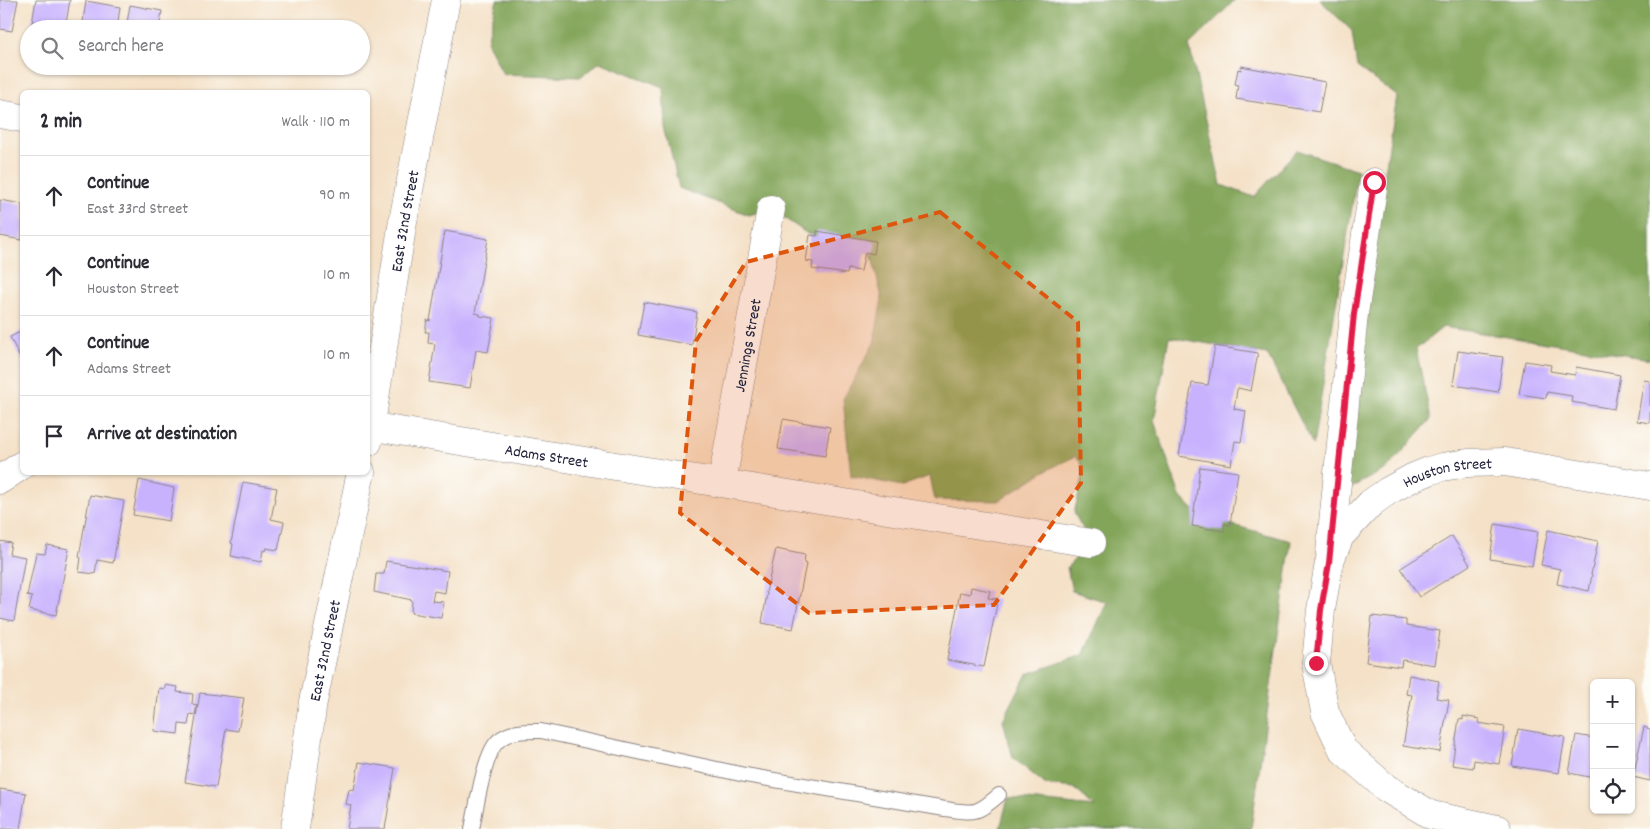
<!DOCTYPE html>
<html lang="en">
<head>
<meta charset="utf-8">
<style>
  :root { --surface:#fff; --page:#f2f2f3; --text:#2b2b33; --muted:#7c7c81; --line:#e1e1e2 }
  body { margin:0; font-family:Dekko,sans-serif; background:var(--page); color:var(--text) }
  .controls { position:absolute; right:15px; bottom:15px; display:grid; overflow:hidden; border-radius:8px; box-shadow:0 1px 4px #0004 }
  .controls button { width:45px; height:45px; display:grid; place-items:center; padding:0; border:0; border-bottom:1px solid var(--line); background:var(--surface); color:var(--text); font:25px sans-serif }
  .stop { position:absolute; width:15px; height:15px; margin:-11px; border:4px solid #e11d48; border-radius:50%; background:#fff }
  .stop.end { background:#e11d48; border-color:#fff; box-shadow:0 1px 5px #0008 }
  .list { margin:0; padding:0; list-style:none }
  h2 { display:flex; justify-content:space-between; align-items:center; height:65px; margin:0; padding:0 20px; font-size:21px }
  h2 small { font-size:16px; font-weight:400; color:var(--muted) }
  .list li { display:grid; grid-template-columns:32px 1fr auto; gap:15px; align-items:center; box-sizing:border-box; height:80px; padding:0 20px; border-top:1px solid var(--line) }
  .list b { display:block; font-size:19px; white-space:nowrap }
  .list p { margin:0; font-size:16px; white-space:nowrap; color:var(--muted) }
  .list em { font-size:16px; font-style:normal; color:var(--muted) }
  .icon { flex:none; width:28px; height:28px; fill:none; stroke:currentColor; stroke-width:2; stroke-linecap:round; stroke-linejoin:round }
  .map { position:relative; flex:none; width:1650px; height:829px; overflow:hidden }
  .search { position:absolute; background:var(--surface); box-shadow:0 1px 4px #0004; left:20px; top:20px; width:350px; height:55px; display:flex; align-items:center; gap:12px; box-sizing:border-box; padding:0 18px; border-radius:28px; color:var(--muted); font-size:19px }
  .panel { position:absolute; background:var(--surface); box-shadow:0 1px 4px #0004; left:20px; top:90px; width:350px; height:385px; border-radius:8px }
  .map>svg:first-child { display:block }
  .forest { fill:#83a55a; stroke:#52644a }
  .building { fill:#c8b2fe }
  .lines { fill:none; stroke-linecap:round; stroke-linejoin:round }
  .lane-casing { stroke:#8b8281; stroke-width:16 }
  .street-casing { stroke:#8b8281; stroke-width:29 }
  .lane { stroke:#fff; stroke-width:14 }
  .street { stroke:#fff; stroke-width:28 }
  .route { stroke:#e11d48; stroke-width:6 }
  .marked { fill:#de560e; fill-opacity:0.2; stroke:#de560e; stroke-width:4; stroke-dasharray:10 6; stroke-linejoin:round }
  .labels { text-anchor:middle; stroke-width:4; stroke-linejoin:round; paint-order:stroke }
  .street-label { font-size:16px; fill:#22223b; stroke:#fdfcf7 }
</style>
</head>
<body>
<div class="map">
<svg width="1650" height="829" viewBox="0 0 1650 829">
  <rect width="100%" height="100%" fill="#fdfcf7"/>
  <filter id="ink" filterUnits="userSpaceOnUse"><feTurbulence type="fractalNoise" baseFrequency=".02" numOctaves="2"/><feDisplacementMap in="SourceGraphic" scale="10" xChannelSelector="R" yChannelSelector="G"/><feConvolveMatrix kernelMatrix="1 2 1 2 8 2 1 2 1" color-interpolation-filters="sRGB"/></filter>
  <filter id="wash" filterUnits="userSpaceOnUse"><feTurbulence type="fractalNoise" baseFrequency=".0096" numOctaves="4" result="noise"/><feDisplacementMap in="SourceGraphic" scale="20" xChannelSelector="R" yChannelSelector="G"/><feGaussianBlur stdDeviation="1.12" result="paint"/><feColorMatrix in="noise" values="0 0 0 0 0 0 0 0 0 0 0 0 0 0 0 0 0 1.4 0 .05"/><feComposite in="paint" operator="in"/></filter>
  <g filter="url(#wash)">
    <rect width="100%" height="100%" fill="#f4e1c7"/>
    <g class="forest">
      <path d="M497,0H1235L1189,45L1221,185L1254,197L1297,150L1358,170L1313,445L1267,354L1169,337L1154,421L1180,496L1200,516L1291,541L1251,829H1000L1008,798L1095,807L1074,788L1046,785L1013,758L1003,720L1027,674L1083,655L1107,602L1072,591L1067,567L1091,543L1074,513L1085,469L1076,456L1043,472L999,501L935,500L930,476L902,486L851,476L843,399L874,343L882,298L871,253L815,239L771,209L749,215L679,188L665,127L663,87L600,62L580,77L503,74L487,41Z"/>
      <path d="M1320,0H1650V359L1443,327L1416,349L1431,419L1388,468L1333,497L1397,96L1357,67L1352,31Z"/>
    </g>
    <g id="blocks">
      <g class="building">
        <path d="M0,0H18L12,31L0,29Z"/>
        <path d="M36,0H70L65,29H31Z"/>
        <path d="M86,1L120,7L117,29H82Z"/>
        <path d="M130,5L162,11L159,29H126Z"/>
        <path d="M1241,66L1325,82L1319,112L1236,99L1238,85L1235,84L1238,69L1241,70Z"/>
        <path d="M0,200L22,204V240L0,236Z"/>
        <path d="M445,231L488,239L475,313L480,314V316L494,318L488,352L476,350L470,388L429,382L435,344L428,343L429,332H425L427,320L430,321Z"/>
        <path d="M817,231L876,241L874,254L865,252L861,271L848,269L847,274L812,269L813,262L806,261L810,235L817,236Z"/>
        <path d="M644,302L697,312L692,345L638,335Z"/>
        <path d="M22,331V362L10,337Z"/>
        <path d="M1215,346L1258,353L1251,391L1238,388L1237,390L1234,409L1246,411L1241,442L1235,441L1231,465L1179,456L1192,383L1208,385Z"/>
        <path d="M1458,351L1503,357L1498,392L1453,385Z"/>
        <path d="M1525,361L1551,365L1550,371L1575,375L1576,367L1620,375L1614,409L1571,402L1572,396L1547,392L1546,398L1519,394Z"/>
        <path d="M1644,380L1650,381V423L1637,421Z"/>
        <path d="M783,419L830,427L825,456L778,449Z"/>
        <path d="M1200,467L1238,472L1230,525L1224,524V531L1192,526Z"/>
        <path d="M139,480L174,488L169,521L133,515Z"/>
        <path d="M243,482L277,488L271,519L284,522L278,550L266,548L265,551L263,550L261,562L231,556L233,544L231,543Z"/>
        <path d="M90,495L124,501L113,563L97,560L95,574L79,572L81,558L79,557Z"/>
        <path d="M1495,524L1538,532L1532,566L1490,559Z"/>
        <path d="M1548,530L1598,541L1591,575H1592L1589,591L1557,584L1560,569L1541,565Z"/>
        <path d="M1452,536L1470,565L1419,597L1401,568Z"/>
        <path d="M0,541L11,543L9,554L25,557L14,621L0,618Z"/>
        <path d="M47,545L69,549L56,615L29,610L32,597L27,596L36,553L45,554Z"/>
        <path d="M776,549L805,555L804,563L806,564L793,629L762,623L767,593H766Z"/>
        <path d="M386,561L448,571L445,593L434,591L432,601L444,602L441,618L411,613L412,600L374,592L376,574H384Z"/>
        <path d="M971,587L990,591L988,598L998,599L984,667L947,660L960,592L970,594Z"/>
        <path d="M1372,616L1406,620V626L1440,631L1435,665L1402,660L1401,667L1366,662Z"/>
        <path d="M1409,675L1439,681L1436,698L1449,700L1440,752L1403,746L1412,695L1406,694Z"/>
        <path d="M165,685L178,687L177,692L193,694L192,704L197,705L195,715L190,714L188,725L179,724L178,734L154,731L159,688L165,689Z"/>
        <path d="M200,693L244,698L238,731L226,729L216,787L185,782Z"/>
        <path d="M1463,716L1479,719L1478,723L1505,727L1499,764L1474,760L1473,768L1452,765L1459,719L1463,720Z"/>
        <path d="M1644,727L1650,729V781L1633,777Z"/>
        <path d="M1518,729L1565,737L1559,773L1512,766Z"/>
        <path d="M1576,735L1594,738V778L1569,773Z"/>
        <path d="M359,762L395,768L385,829H347L351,805L346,804L349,789L354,790Z"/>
        <path d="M0,789L26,793L20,829H0Z"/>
      </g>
    </g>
  </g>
  <g filter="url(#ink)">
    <use href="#blocks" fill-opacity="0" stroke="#8b8281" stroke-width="1"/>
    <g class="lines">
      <g class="lane-casing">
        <path id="lane" d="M472,829C476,810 484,753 498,741C510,730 527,731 541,731L745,775L945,809C975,813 976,815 999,795"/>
      </g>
      <g class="street-casing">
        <g id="street">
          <path d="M0,114L22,118"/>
          <path id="s1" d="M368,426L1091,543"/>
          <path id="s2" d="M368,442L403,221L446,0"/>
          <path d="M0,480L22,465"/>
          <path id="s3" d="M722,482L771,209"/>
          <path d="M1330,553L1354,314L1374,182"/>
          <path id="s4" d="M295,829L313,702L361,472"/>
          <path id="s5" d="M1497,829L1431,815L1386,788L1343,750L1325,712L1316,663L1321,610L1329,563L1340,536L1371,503L1388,491L1412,478L1429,471L1442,467L1468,463L1505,462L1650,486"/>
        </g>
      </g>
      <use href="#lane" class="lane"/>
      <use href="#street" class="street"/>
    </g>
  </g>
  <g class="lines" filter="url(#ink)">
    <path class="route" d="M1316,663L1321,610L1329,563L1354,314L1374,182"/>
  </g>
  <path class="marked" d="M940,212L1078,322L1081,483L994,605L809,613L680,513L696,341L746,262Z"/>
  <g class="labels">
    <g class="street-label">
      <text dy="6" stroke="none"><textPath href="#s2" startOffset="224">East 32nd Street</textPath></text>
      <text dy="6" stroke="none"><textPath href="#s3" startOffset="139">Jennings Street</textPath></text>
      <text dy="6" stroke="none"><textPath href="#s1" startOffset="181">Adams Street</textPath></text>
      <text dy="6" stroke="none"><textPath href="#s5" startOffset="529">Houston Street</textPath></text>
      <text dy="6" stroke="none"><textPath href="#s4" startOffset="181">East 32nd Street</textPath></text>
    </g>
  </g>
</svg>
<div class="controls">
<button>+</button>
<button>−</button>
<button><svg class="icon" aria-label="locate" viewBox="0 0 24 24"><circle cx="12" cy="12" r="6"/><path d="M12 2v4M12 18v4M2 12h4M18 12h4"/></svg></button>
</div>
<div class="stop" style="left:1374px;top:182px"></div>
<div class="stop end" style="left:1316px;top:663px"></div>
<div class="search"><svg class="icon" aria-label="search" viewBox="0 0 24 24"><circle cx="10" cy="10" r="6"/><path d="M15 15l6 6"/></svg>Search here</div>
<section class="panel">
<h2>2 min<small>Walk · 110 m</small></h2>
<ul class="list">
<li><svg class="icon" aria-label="ahead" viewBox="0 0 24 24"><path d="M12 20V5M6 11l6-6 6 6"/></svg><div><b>Continue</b><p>East 33rd Street</p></div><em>90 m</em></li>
<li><svg class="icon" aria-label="ahead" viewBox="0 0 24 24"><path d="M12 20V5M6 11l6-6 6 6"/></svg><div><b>Continue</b><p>Houston Street</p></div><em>10 m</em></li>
<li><svg class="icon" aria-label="ahead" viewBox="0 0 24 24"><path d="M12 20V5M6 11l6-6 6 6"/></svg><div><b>Continue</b><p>Adams Street</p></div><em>10 m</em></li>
<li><svg class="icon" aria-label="arrive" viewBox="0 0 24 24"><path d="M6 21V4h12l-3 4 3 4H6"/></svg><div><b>Arrive at destination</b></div></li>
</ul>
</section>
</div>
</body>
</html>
